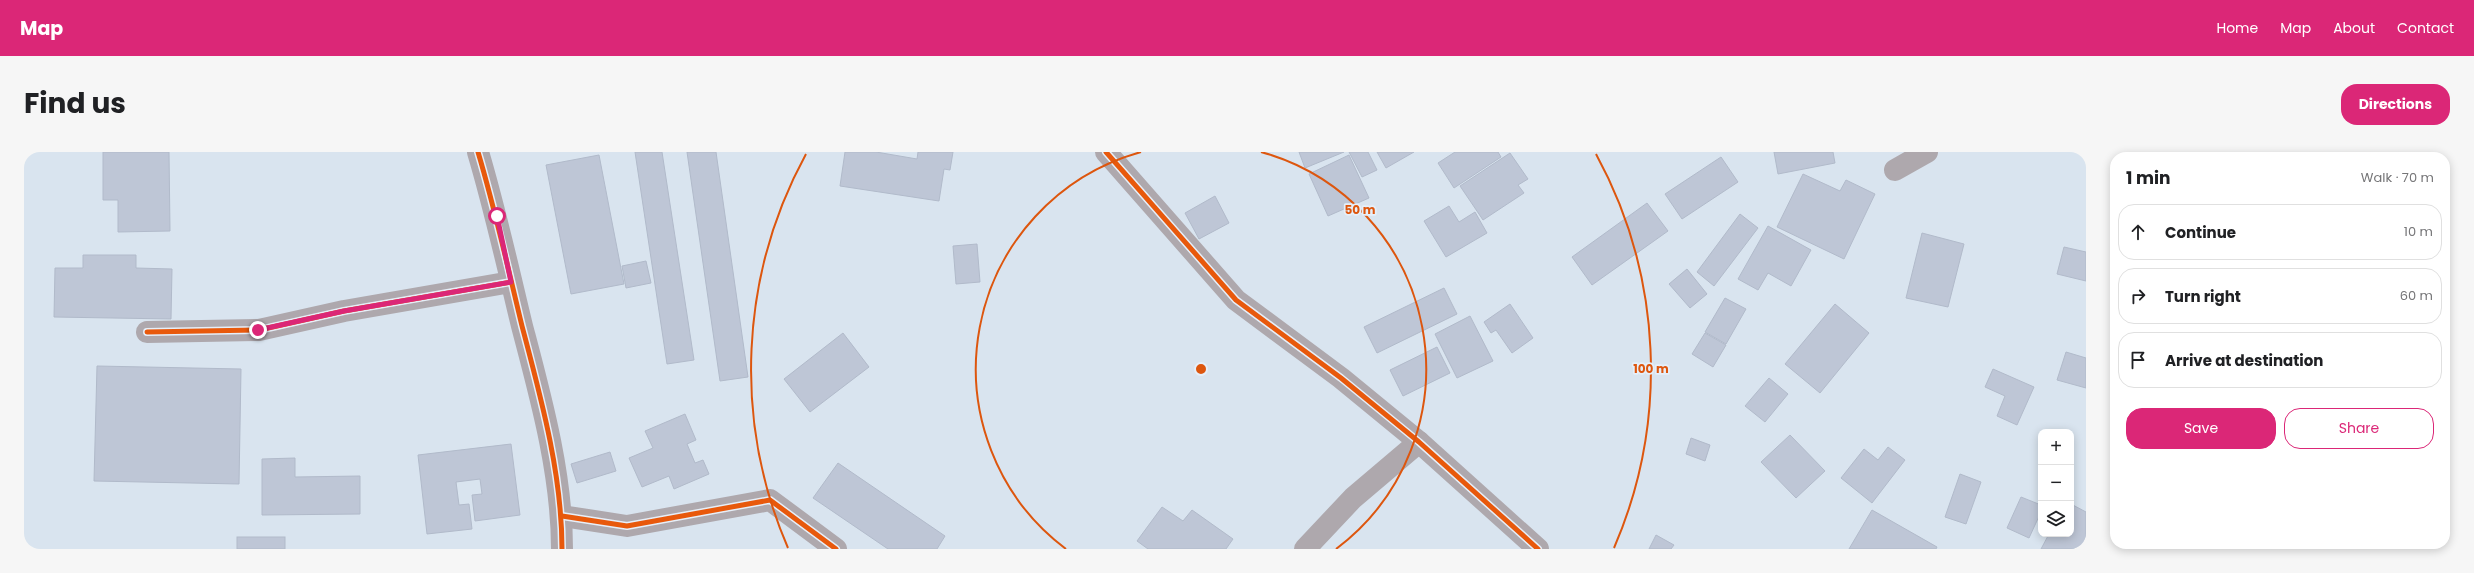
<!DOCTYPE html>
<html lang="en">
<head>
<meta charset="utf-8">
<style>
  :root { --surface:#fff; --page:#f6f6f6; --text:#202124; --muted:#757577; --line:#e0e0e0; --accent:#db2777 }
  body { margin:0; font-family:Poppins,sans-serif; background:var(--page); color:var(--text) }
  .controls { position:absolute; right:12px; bottom:12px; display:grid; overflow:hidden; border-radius:8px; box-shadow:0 2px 10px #0003 }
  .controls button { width:36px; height:36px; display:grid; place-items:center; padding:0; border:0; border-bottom:1px solid var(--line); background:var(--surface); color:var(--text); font:20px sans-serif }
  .stop { position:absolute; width:12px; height:12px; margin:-9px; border:3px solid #db2777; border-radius:50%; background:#fff }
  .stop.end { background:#db2777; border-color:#fff; box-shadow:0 1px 4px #0008 }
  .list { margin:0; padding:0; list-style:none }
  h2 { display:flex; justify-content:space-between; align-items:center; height:52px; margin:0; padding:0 16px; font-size:17px }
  h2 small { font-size:13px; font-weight:400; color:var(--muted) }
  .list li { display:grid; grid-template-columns:26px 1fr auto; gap:12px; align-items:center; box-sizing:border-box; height:56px; margin:0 8px 8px; padding:0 8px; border:1px solid var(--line); border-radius:16px }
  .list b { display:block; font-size:15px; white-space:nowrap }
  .list em { font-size:13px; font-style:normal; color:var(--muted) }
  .actions { display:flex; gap:8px; padding:12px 16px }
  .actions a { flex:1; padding:9px 0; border:1px solid var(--accent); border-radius:16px; text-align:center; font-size:14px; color:var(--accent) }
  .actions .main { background:var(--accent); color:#fff }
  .icon { flex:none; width:22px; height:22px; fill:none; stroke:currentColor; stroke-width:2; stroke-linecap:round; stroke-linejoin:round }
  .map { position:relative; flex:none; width:2062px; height:397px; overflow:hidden; border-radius:16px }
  header { display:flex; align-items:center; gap:24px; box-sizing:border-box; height:56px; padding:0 20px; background:var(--accent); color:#fff }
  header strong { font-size:19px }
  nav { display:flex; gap:22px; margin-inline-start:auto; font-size:14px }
  .intro { display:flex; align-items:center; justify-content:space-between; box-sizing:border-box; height:96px; padding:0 24px }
  h1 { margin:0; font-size:28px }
  .button { padding:10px 18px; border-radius:16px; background:var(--accent); color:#fff; font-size:14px; font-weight:700 }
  main { display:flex; gap:24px; padding:0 24px }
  aside { flex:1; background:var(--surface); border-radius:16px; box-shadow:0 2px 10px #0003 }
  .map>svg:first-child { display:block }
  .building { fill:#bec6d6; stroke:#b1baca }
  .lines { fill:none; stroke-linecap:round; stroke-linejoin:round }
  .minor { stroke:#aea8ad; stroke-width:22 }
  .cycleway-casing { stroke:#e6eff9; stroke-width:8 }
  .cycleway { stroke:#e8590c; stroke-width:5 }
  .route { stroke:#db2777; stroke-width:5 }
  .ring { fill:none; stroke:#dd560e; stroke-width:2 }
  .centre { fill:#dd560e; stroke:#e6eff9; stroke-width:2 }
  .ring-label { font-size:12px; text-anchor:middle; font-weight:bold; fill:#dd560e; stroke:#e6eff9; stroke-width:3.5; stroke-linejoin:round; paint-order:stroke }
</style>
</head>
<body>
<header>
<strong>Map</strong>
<nav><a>Home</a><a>Map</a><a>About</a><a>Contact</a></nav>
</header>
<div class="intro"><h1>Find us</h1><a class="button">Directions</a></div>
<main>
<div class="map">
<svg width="2062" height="397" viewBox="0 0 2062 397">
  <rect width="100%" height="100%" fill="#d9e4ef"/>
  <g class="building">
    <path d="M79,0H145L146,79L94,80V48H79Z"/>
    <path d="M611,0H638L670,208L643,212Z"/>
    <path d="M663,0H692L724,225L696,229Z"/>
    <path d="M821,0H852L893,7L894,0H929L926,18L920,17L915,49L816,34Z"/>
    <path d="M1275,0H1320L1281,16Z"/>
    <path d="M1325,0H1344L1353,18L1338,25Z"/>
    <path d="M1353,0H1390L1362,16Z"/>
    <path d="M1431,0H1474L1477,5L1430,36L1414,11Z"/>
    <path d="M1750,0H1809L1811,11L1754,22Z"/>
    <path d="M1486,1L1504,27L1494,33L1500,41L1459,68L1436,34Z"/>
    <path d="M575,3L600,132L547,142L522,13Z"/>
    <path d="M1325,3L1345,46L1304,64L1285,22Z"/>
    <path d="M1697,5L1714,30L1658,67L1641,42Z"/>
    <path d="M1779,22L1816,39L1822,28L1851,42L1820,107L1753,75Z"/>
    <path d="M1191,44L1205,71L1175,87L1161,61Z"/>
    <path d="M1623,51L1644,79L1568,133L1548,105Z"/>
    <path d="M1425,54L1435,70L1451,60L1463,81L1422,105L1400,69Z"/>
    <path d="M1716,62L1734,76L1690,134L1673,120Z"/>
    <path d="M1744,74L1787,98L1767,134L1744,121L1734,138L1714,127Z"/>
    <path d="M1898,81L1940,92L1924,155L1882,146Z"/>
    <path d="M953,92L956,130L932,132L929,94Z"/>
    <path d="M2040,95L2062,100V129L2033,122Z"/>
    <path d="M59,103H112V116L148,117L147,167L30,165L31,116H59Z"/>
    <path d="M622,109L627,131L602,136L598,114Z"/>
    <path d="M1663,117L1683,142L1666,156L1645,132Z"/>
    <path d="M1420,136L1433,162L1353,201L1340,175Z"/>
    <path d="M1701,146L1722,157L1702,192L1681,180Z"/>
    <path d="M1486,152L1509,186L1488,201L1472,178L1467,181L1460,170Z"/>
    <path d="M1811,152L1845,181L1796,241L1761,212Z"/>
    <path d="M1446,164L1469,209L1433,226L1411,182Z"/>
    <path d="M819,181L845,215L786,260L760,227Z"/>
    <path d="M1681,181L1702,193L1689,215L1668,202Z"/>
    <path d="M1413,195L1426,221L1379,244L1366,218Z"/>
    <path d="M2042,200L2062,206V236L2033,228Z"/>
    <path d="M73,214L217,217L215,332L70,329Z"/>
    <path d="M1969,217L2010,235L1993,273L1973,264L1981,244L1961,235Z"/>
    <path d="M1745,226L1764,242L1741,270L1721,254Z"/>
    <path d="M661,262L672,288L663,292L671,311L679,308L685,322L650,337L645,324L618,335L605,306L629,296L621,279Z"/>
    <path d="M1766,283L1801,319L1772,346L1737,310Z"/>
    <path d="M1667,286L1686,293L1681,309L1662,302Z"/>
    <path d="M487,292L496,363L451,369L448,343L458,342L456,327L432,330L435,353L445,352L448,377L403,382L394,303Z"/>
    <path d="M1864,295L1881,308L1848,351L1817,326L1840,297L1854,308Z"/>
    <path d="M586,300L592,319L553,331L547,312Z"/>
    <path d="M271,306V325L336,324V362L238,363V307Z"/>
    <path d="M814,311L921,384L913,397H864L789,346Z"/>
    <path d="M1936,322L1957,330L1942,372L1921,365Z"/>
    <path d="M1997,345L2017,353V360L2005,386L1983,376Z"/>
    <path d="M2047,352L2062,360V391L2059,397H2017L2025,382H2047Z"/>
    <path d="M1138,355L1159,369L1168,358L1209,387L1202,397H1124L1113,389Z"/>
    <path d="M1848,358L1913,395L1912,397H1825Z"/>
    <path d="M1632,383L1650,393L1647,397H1625Z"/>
    <rect x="213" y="385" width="48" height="12"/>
  </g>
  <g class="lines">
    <g class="minor">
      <path d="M454,0C471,57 484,116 498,174C517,246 538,322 538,397"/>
      <path d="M1082,0L1212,148L1317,226L1395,290L1514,397"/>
      <path d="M1871,18L1903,0"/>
      <path d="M123,180L235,178L320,159L487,130"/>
      <path d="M538,364L603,374L746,348L812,397"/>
      <path d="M1281,397L1329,346L1395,290"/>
    </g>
    <g class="cycleway-casing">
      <g id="cycleway">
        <path d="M454,0C471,57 484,116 498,174C517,246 538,322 538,397"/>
        <path d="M1082,0L1212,148L1317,226L1395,290L1514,397"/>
        <path d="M123,180L235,178L320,159L487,130"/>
        <path d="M538,364L603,374L746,348L812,397"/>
      </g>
    </g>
    <use href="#cycleway" class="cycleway"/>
  </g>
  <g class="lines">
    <path class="route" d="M234,178L320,159L487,130L473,64"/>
  </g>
  <g class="ring">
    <path d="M1042 397A225 225 0 0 1 1117 0M1237 0A225 225 0 0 1 1312 397"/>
    <path d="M764 396A450 450 0 0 1 782 2M1572 2A450 450 0 0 1 1590 396"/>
  </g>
  <circle cx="1177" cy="217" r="6" class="centre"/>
  <g class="ring-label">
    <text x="1336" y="62">50 m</text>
    <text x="1627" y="221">100 m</text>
  </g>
</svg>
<div class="controls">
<button>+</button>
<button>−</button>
<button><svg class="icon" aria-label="layers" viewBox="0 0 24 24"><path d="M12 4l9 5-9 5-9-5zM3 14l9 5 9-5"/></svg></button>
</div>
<div class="stop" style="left:473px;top:64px"></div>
<div class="stop end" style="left:234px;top:178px"></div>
</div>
<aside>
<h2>1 min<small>Walk · 70 m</small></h2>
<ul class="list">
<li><svg class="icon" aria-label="ahead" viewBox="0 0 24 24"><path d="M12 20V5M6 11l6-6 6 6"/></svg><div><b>Continue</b></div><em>10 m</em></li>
<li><svg class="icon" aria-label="right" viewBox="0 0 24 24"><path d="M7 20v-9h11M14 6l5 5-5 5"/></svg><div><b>Turn right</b></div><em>60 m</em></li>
<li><svg class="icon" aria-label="arrive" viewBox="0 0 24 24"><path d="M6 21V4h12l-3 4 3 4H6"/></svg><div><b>Arrive at destination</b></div></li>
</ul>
<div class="actions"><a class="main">Save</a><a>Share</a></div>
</aside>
</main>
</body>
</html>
